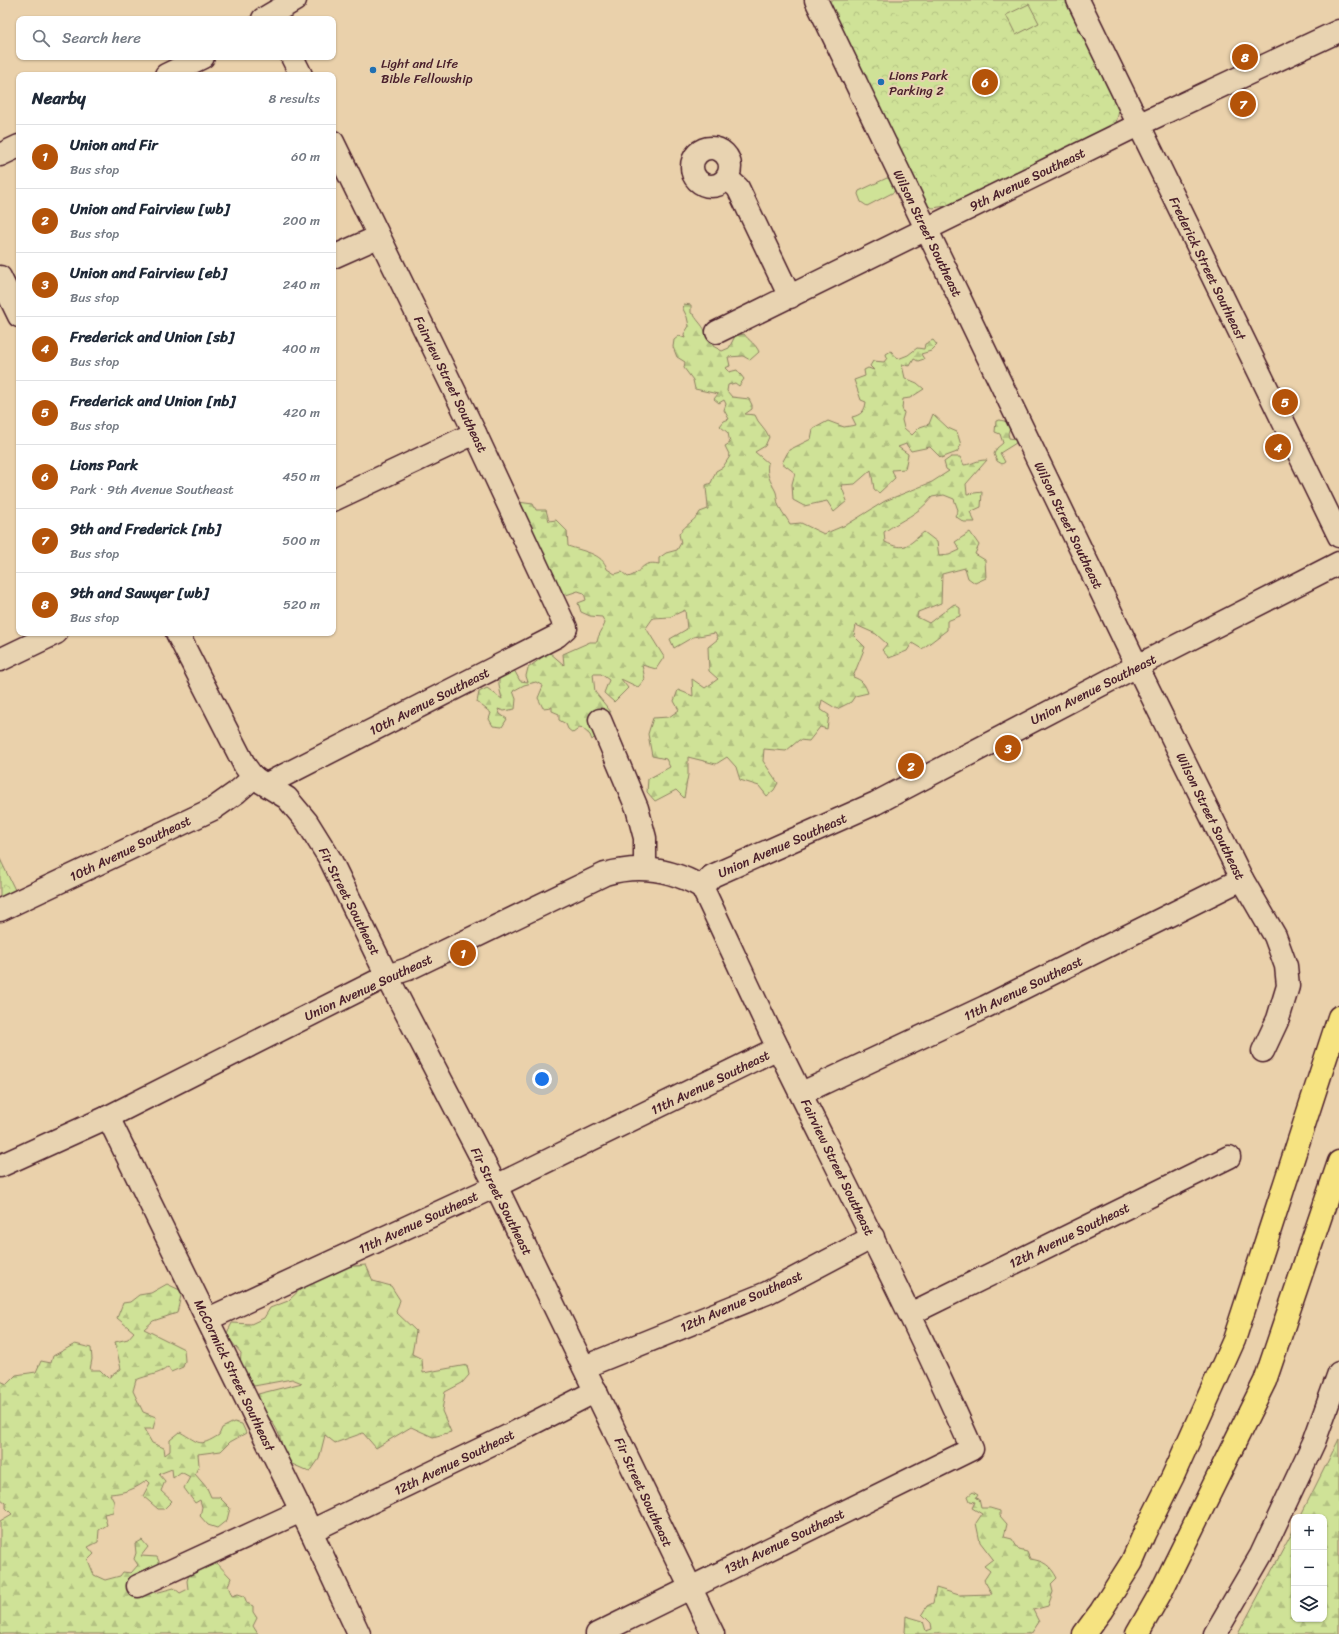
<!DOCTYPE html>
<html lang="en">
<head>
<meta charset="utf-8">
<style>
  :root { --surface:#fff; --page:#f2f2f3; --text:#1f2937; --muted:#747a83; --line:#e0e1e3; --accent:#b45309 }
  body { margin:0; font-family:Sriracha,sans-serif; background:var(--page); color:var(--text) }
  .controls { position:absolute; right:12px; bottom:12px; display:grid; overflow:hidden; border-radius:8px; box-shadow:0 1px 3px #0004 }
  .controls button { width:36px; height:36px; display:grid; place-items:center; padding:0; border:0; border-bottom:1px solid var(--line); background:var(--surface); color:var(--text); font:20px sans-serif }
  .you { position:absolute; left:542px; top:1079px; width:14px; height:14px; margin:-10px; border:3px solid #fff; border-radius:50%; background:#1a73e8; box-shadow:0 0 0 6px #1a73e833 }
  .badge { display:grid; place-items:center; width:26px; height:26px; border-radius:50%; background:var(--accent); color:#fff; font-size:13px; font-weight:700 }
  .pin { position:absolute; translate:-50% -50%; border:2px solid #fff; box-shadow:0 1px 4px #0006 }
  .list { margin:0; padding:0; list-style:none }
  h2 { display:flex; justify-content:space-between; align-items:center; height:52px; margin:0; padding:0 16px; font-size:17px }
  h2 small { font-size:13px; font-weight:400; color:var(--muted) }
  .list li { display:grid; grid-template-columns:26px 1fr auto; gap:12px; align-items:center; box-sizing:border-box; height:64px; padding:0 16px; border-top:1px solid var(--line) }
  .list b { display:block; font-size:15px; white-space:nowrap }
  .list p { margin:0; font-size:13px; white-space:nowrap; color:var(--muted) }
  .list em { font-size:13px; font-style:normal; color:var(--muted) }
  .icon { flex:none; width:22px; height:22px; fill:none; stroke:currentColor; stroke-width:2; stroke-linecap:round; stroke-linejoin:round }
  .map { position:relative; flex:none; width:1339px; height:1634px; overflow:hidden }
  .search { position:absolute; background:var(--surface); box-shadow:0 1px 3px #0004; left:16px; top:16px; width:320px; height:44px; display:flex; align-items:center; gap:10px; box-sizing:border-box; padding:0 14px; border-radius:8px; color:var(--muted); font-size:15px }
  .panel { position:absolute; background:var(--surface); box-shadow:0 1px 3px #0004; left:16px; top:72px; width:320px; height:564px; border-radius:8px }
  .map>svg:first-child { display:block }
  .forest { fill:url(#forest-firs); stroke:#8c8061 }
  .park { fill:url(#park-crowns); stroke:#8c8061 }
  .garden { fill:#cfe297; stroke:#8c8061 }
  .lines { fill:none; stroke-linecap:round; stroke-linejoin:round }
  .minor-casing { stroke:#4a1f2b; stroke-width:25 }
  .highway-casing { stroke:#4a1f2b; stroke-width:25 }
  .minor { stroke:#e8d3b1; stroke-width:22 }
  .highway { stroke:#f6e381; stroke-width:22 }
  .poi-dot { fill:#1f6fb2; stroke:#e8d3b1; stroke-width:1.5 }
  .labels { text-anchor:middle; stroke-width:4; stroke-linejoin:round; paint-order:stroke }
  .poi-label { font-size:13px; fill:#4a1f2b; stroke:#e8d3b1; text-anchor:start }
  .street-label { font-size:13px; fill:#4a1f2b; stroke:#e8d3b1 }
</style>
</head>
<body>
<div class="map">
<svg width="1339" height="1634" viewBox="0 0 1339 1634">
  <defs>
    <pattern id="forest-firs" width="22" height="20" patternUnits="userSpaceOnUse"><rect width="22" height="20" fill="#cfe297"/><path d="M5 1l3.5 6h-7zM16 11l3.5 6h-7z" fill="#b3c182"/></pattern>
    <pattern id="park-crowns" width="20" height="18" patternUnits="userSpaceOnUse"><rect width="20" height="18" fill="#cfe297"/><path d="M2 6a3 3 0 1 1 6 0M12 15a3 3 0 1 1 6 0" fill="none" stroke="#b3c182"/></pattern>
  </defs>
  <rect width="100%" height="100%" fill="#ead1ab"/>
  <filter id="ink" filterUnits="userSpaceOnUse"><feTurbulence type="fractalNoise" baseFrequency=".025" numOctaves="2"/><feDisplacementMap in="SourceGraphic" scale="8" xChannelSelector="R" yChannelSelector="G"/><feConvolveMatrix kernelMatrix="1 2 1 2 8 2 1 2 1" color-interpolation-filters="sRGB"/></filter>
  <g filter="url(#ink)">
    <g class="forest">
      <path d="M684,304L691,305V313L694,315C698,322 704,326 706,334L713,340V346L722,351L729,348L735,336L744,334C749,341 756,344 759,352L750,360L743,356L728,357L730,366L725,368L729,372L737,370L744,379L739,386L735,383L728,385L727,391L732,397L749,399L752,405V409L745,414L755,415C758,424 766,428 769,437L765,446L755,452L768,463C766,475 770,480 775,490C778,495 776,503 780,508C783,514 787,518 790,524L801,523L824,534L848,524L885,501L932,482L949,471L946,469L944,462L951,457H960L964,465C974,464 975,460 987,460L966,484L967,494L982,492L981,507L970,512L975,522H964L955,516L958,510L954,499L944,495L932,497C919,514 901,520 884,532L885,542C905,552 908,545 924,532L937,542L939,556L949,555L960,550L955,542L970,532L979,545L975,554L985,560L986,578L975,583L968,578L965,568L942,574L941,603L918,612L917,617L929,623L954,604L960,608V616L947,621V630L922,649L912,643L907,651L889,658L882,650L887,644L876,634L856,625L854,636L865,647L853,677C862,680 865,684 868,693L855,696L851,702L837,709L822,700L820,709L829,715L827,729L820,727L809,741L799,740L786,751L764,749L763,761L778,783L774,790L767,796L759,786L740,780L736,767L727,757L716,764L688,757V775L684,798L676,790L655,801L647,792L648,779L670,767L666,759L652,756L648,734L653,718L669,717L679,710L674,701L678,690L693,696L692,679L705,688L718,679L709,671L708,647L718,639L715,633L693,637L674,648L670,639L687,629L685,610L670,617L653,618L646,628L664,657L656,669L642,665L645,679L638,687L621,679L628,688L614,702L604,693L609,680L601,674H593L595,692L611,712H607L596,736L592,740L590,735L581,727L573,733L568,729L566,724L559,720V714L552,711V707L543,708L538,698L543,686L536,682L524,685L513,691L516,699L515,709L504,711L498,709L500,714L507,719L502,727L493,726L489,719L491,713L477,702L479,692L487,688L502,699C498,682 495,675 512,666L520,681L528,682L526,676L528,668L549,652L564,665L563,654L590,642H597C598,634 603,630 605,623L602,617L590,616L581,612L578,603L586,600L584,593L578,591L566,595L561,592L518,502L533,504L536,510H546L549,521L556,520L567,531L568,546C581,551 603,553 607,569L615,574L622,572L628,577C643,573 640,560 659,564V558L666,553L677,550L681,543L679,534C685,525 696,520 700,512L708,509C708,500 706,493 706,485L711,483L716,471L723,467L730,456L725,446L730,443L728,433L720,426L724,421L729,419L724,410L726,404L724,400L719,403L714,399L718,394L695,389L693,380L684,368L685,362L677,357L673,347L674,340L679,336L685,338L684,334L689,326L687,317L683,309Z"/>
      <path d="M933,340L937,345L931,351L921,354L924,359L918,361L914,359L910,366L902,365L905,378L917,383L924,389L910,398L903,399L902,408L904,413L902,420L904,428L912,435L920,427L929,424L933,414L948,428L957,432L961,445L957,452L941,458L930,447L911,451L906,444L898,447L908,454L905,469L892,470L895,478L879,493L874,489L871,470L855,484L841,485L847,501L834,512L827,501L804,506L793,500L792,484L795,473L782,463L789,450L811,439L813,429L828,421L844,427L856,425L852,417C861,415 865,411 866,402L861,400L854,380L865,376L864,370L868,368L874,370L870,366L873,361L884,362L887,358L886,354L891,351L898,359L908,355L917,348L924,349L925,344Z"/>
      <path d="M1000,420L1008,422L1010,428L1008,433L1009,438L1015,439L1016,443L1000,453L1005,462L1002,464L997,461L994,454L997,448L1003,443L1000,434L995,432L996,421Z"/>
      <path d="M366,1265L373,1281L391,1286L400,1300L396,1312L416,1331L412,1354L422,1359L423,1373L467,1365L469,1375L462,1383L445,1392L442,1411L451,1432L433,1437L411,1427L376,1448L363,1433L335,1443L325,1435L319,1459L310,1472L283,1460C283,1431 273,1424 257,1401L258,1394L302,1383L292,1379L254,1386L240,1366L241,1353L226,1335L232,1323L251,1324L264,1318L270,1308L288,1301L309,1281L320,1280L341,1267Z"/>
      <path d="M167,1284L182,1291L177,1313L153,1321L144,1329L184,1349L185,1361L183,1367L171,1372L168,1367C159,1375 147,1375 136,1380L133,1391L143,1412L156,1417L153,1429H144L152,1443L164,1448L165,1455L170,1451V1440L180,1432C200,1443 198,1448 219,1435L222,1428L234,1422L242,1424L246,1433L230,1442L221,1451L198,1454L199,1465L195,1474L207,1488L211,1497H219L230,1508L227,1520L217,1528L208,1525L200,1516L202,1507L200,1500L195,1503L184,1488L190,1477L181,1472L173,1478L172,1469L159,1474L165,1481L161,1491L172,1501L164,1509H158L143,1496L150,1483L147,1480C136,1489 124,1493 110,1494L114,1502L113,1512L104,1514L107,1525L99,1530L98,1542L88,1547L94,1554L88,1560L94,1575L105,1580L120,1576L123,1572L131,1573L138,1565L134,1559L136,1553L135,1544L142,1540L148,1547L141,1556L157,1557L160,1564L152,1588L155,1593L174,1588L180,1593L188,1589L187,1581L190,1571L214,1560L231,1578L228,1586L232,1596L238,1594L244,1596L247,1603L253,1606V1612L257,1618L253,1626L258,1634H0V1521L12,1514L6,1508V1503L1,1499L0,1493V1381L7,1384L16,1375L36,1372L41,1361L51,1363L53,1356L75,1344L91,1348L92,1359L90,1370H100L108,1378L121,1369L115,1342L128,1339L134,1332L117,1318L123,1303L130,1302L139,1295L151,1293Z"/>
      <path d="M1339,1439V1634H1238L1294,1529V1619H1324V1517H1300Z"/>
      <path d="M973,1492L978,1495L976,1498L979,1499L981,1508H990L1000,1511V1516L1007,1524L1004,1537L1012,1539L1019,1550L1027,1552L1030,1559C1044,1561 1050,1565 1057,1578L1051,1584L1053,1592L1048,1606L1033,1610L1039,1622L1031,1634H907L905,1632L906,1616L923,1621L926,1631L932,1629L931,1623L922,1614L927,1606L933,1603L936,1588L959,1595L992,1594L984,1580L990,1571L984,1566L993,1559L980,1542L976,1523L982,1514L972,1508L975,1502L970,1501L968,1496Z"/>
    </g>
    <g class="park">
      <path d="M825,0H1066L1119,111L1115,127L946,206L933,208L923,204Z"/>
      <path d="M0,859L17,894L0,902Z"/>
    </g>
    <g class="garden">
      <path d="M1029,4L1039,23L1016,35L1006,15Z"/>
      <path d="M887,178L892,179L895,188L894,192L867,206L861,202L858,194L859,191Z"/>
    </g>
    <g class="lines">
      <g class="minor-casing">
        <g id="minor">
          <path d="M816,0L1137,666L1242,879L1275,936L1286,966L1288,986L1278,1019L1263,1051"/>
          <path d="M1078,0L1339,536"/>
          <path d="M263,19L295,0"/>
          <path d="M292,57L301,75"/>
          <path d="M166,75L203,57"/>
          <circle cx="711" cy="167" r="19"/>
          <path d="M0,155L19,146"/>
          <path d="M727,178L738,188L790,297"/>
          <path d="M333,257L378,237"/>
          <path d="M0,277L19,316"/>
          <path d="M717,332L1138,125L1339,31"/>
          <path d="M333,500L475,433"/>
          <path d="M177,633L245,766L253,777L287,798L307,822L330,859L387,976L496,1186L713,1634"/>
          <path d="M0,660L56,633"/>
          <path d="M600,720L637,808L645,838V868"/>
          <path d="M267,784L557,636L566,628L475,433L333,142"/>
          <path d="M702,887L712,876L876,803L1137,666L1339,563"/>
          <path d="M0,910L213,809L237,792L254,777"/>
          <path d="M802,1093L985,1007L1242,879"/>
          <path d="M108,1117L311,1531L359,1634"/>
          <path d="M0,1166L108,1117L387,976L408,969L605,874C639,864 671,869 702,887"/>
          <path d="M910,1314L1229,1157"/>
          <path d="M208,1319L496,1186L778,1048"/>
          <path d="M584,1367L767,1293L873,1237"/>
          <path d="M311,1531L508,1436L596,1391"/>
          <path d="M138,1586L301,1511"/>
          <path d="M597,1634L972,1449C912,1313 844,1182 778,1048C752,995 728,941 702,887"/>
          <path d="M1215,1634L1261,1555L1314,1442L1339,1373"/>
        </g>
      </g>
      <g class="highway-casing">
        <g id="highway">
          <path d="M1084,1634L1101,1611L1132,1562L1144,1534L1173,1476L1234,1340L1339,1017"/>
          <path d="M1137,1634L1161,1592L1265,1381L1339,1162"/>
        </g>
      </g>
      <use href="#minor" class="minor"/>
      <use href="#highway" class="highway"/>
    </g>
  </g>
  <g class="poi-dot">
    <circle cx="373" cy="70" r="4"/>
    <circle cx="881" cy="82" r="4"/>
  </g>
  <g class="labels">
    <g class="poi-label">
      <text x="381" y="68">Light and Life<tspan x="381" dy="15">Bible Fellowship</tspan></text>
      <text x="889" y="80">Lions Park<tspan x="889" dy="15">Parking 2</tspan></text>
    </g>
    <g class="street-label">
      <text transform="translate(1027 179) rotate(-26)" y="5">9th Avenue Southeast</text>
      <text transform="translate(928 233) rotate(64)" y="5">Wilson Street Southeast</text>
      <text transform="translate(1208 268) rotate(64)" y="5">Frederick Street Southeast</text>
      <text transform="translate(451 384) rotate(64)" y="5">Fairview Street Southeast</text>
      <text transform="translate(1069 525) rotate(64)" y="5">Wilson Street Southeast</text>
      <text transform="translate(1093 689) rotate(-27)" y="5">Union Avenue Southeast</text>
      <text transform="translate(429 701) rotate(-27)" y="5">10th Avenue Southeast</text>
      <text transform="translate(1211 816) rotate(64)" y="5">Wilson Street Southeast</text>
      <text transform="translate(782 845) rotate(-24)" y="5">Union Avenue Southeast</text>
      <text transform="translate(130 848) rotate(-26)" y="5">10th Avenue Southeast</text>
      <text transform="translate(350 901) rotate(63)" y="5">Fir Street Southeast</text>
      <text transform="translate(368 987) rotate(-25)" y="5">Union Avenue Southeast</text>
      <text transform="translate(1023 988) rotate(-26)" y="5">11th Avenue Southeast</text>
      <text transform="translate(710 1082) rotate(-26)" y="5">11th Avenue Southeast</text>
      <text transform="translate(838 1167) rotate(64)" y="5">Fairview Street Southeast</text>
      <text transform="translate(502 1201) rotate(63)" y="5">Fir Street Southeast</text>
      <text transform="translate(418 1222) rotate(-25)" y="5">11th Avenue Southeast</text>
      <text transform="translate(1069 1235) rotate(-26)" y="5">12th Avenue Southeast</text>
      <text transform="translate(741 1301) rotate(-24)" y="5">12th Avenue Southeast</text>
      <text transform="translate(235 1375) rotate(64)" y="5">McCormick Street Southeast</text>
      <text transform="translate(454 1462) rotate(-26)" y="5">12th Avenue Southeast</text>
      <text transform="translate(644 1492) rotate(65)" y="5">Fir Street Southeast</text>
      <text transform="translate(784 1541) rotate(-26)" y="5">13th Avenue Southeast</text>
    </g>
  </g>
</svg>
<div class="controls">
<button>+</button>
<button>−</button>
<button><svg class="icon" aria-label="layers" viewBox="0 0 24 24"><path d="M12 4l9 5-9 5-9-5zM3 14l9 5 9-5"/></svg></button>
</div>
<div class="you"></div>
<div class="pin badge" style="left:463px;top:953px">1</div>
<div class="pin badge" style="left:911px;top:766px">2</div>
<div class="pin badge" style="left:1008px;top:748px">3</div>
<div class="pin badge" style="left:1278px;top:447px">4</div>
<div class="pin badge" style="left:1285px;top:402px">5</div>
<div class="pin badge" style="left:985px;top:82px">6</div>
<div class="pin badge" style="left:1243px;top:104px">7</div>
<div class="pin badge" style="left:1245px;top:57px">8</div>
<div class="search"><svg class="icon" aria-label="search" viewBox="0 0 24 24"><circle cx="10" cy="10" r="6"/><path d="M15 15l6 6"/></svg>Search here</div>
<section class="panel">
<h2>Nearby<small>8 results</small></h2>
<ul class="list">
<li><span class="badge">1</span><div><b>Union and Fir</b><p>Bus stop</p></div><em>60 m</em></li>
<li><span class="badge">2</span><div><b>Union and Fairview [wb]</b><p>Bus stop</p></div><em>200 m</em></li>
<li><span class="badge">3</span><div><b>Union and Fairview [eb]</b><p>Bus stop</p></div><em>240 m</em></li>
<li><span class="badge">4</span><div><b>Frederick and Union [sb]</b><p>Bus stop</p></div><em>400 m</em></li>
<li><span class="badge">5</span><div><b>Frederick and Union [nb]</b><p>Bus stop</p></div><em>420 m</em></li>
<li><span class="badge">6</span><div><b>Lions Park</b><p>Park · 9th Avenue Southeast</p></div><em>450 m</em></li>
<li><span class="badge">7</span><div><b>9th and Frederick [nb]</b><p>Bus stop</p></div><em>500 m</em></li>
<li><span class="badge">8</span><div><b>9th and Sawyer [wb]</b><p>Bus stop</p></div><em>520 m</em></li>
</ul>
</section>
</div>
</body>
</html>
